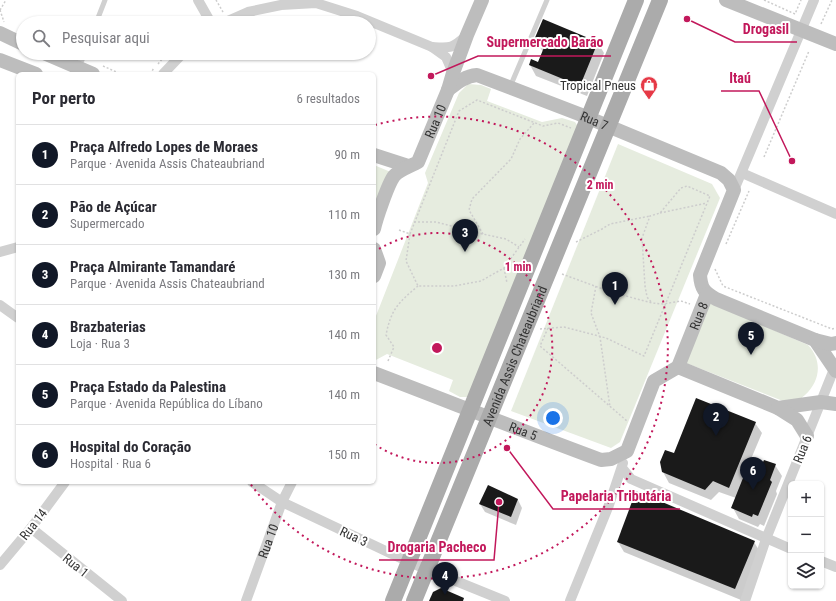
<!DOCTYPE html>
<html lang="pt">
<head>
<meta charset="utf-8">
<style>
  :root { --surface:#fff; --page:#f7f7f7; --text:#2b2b33; --muted:#7c7c81; --line:#e1e1e2; --accent:#111827 }
  body { margin:0; font-family:"Roboto Condensed",sans-serif; background:var(--page); color:var(--text) }
  .controls { position:absolute; right:12px; bottom:12px; display:grid; overflow:hidden; border-radius:6px; box-shadow:0 1px 3px #0004 }
  .controls button { width:36px; height:36px; display:grid; place-items:center; padding:0; border:0; border-bottom:1px solid var(--line); background:var(--surface); color:var(--text); font:20px sans-serif }
  .you { position:absolute; left:553px; top:418px; width:14px; height:14px; margin:-10px; border:3px solid #fff; border-radius:50%; background:#1a73e8; box-shadow:0 0 0 6px #1a73e833 }
  .badge { display:grid; place-items:center; width:26px; height:26px; border-radius:50%; background:var(--accent); color:#fff; font-size:13px; font-weight:700 }
  .pin { position:absolute; translate:-50% -33px; filter:drop-shadow(0 1px 2px #0008) }
  .pin::after { content:''; position:absolute; top:21px; width:14px; height:12px; background:inherit; clip-path:polygon(0 0,100% 0,50% 100%) }
  .list { margin:0; padding:0; list-style:none }
  h2 { display:flex; justify-content:space-between; align-items:center; height:52px; margin:0; padding:0 16px; font-size:17px }
  h2 small { font-size:13px; font-weight:400; color:var(--muted) }
  .list li { display:grid; grid-template-columns:26px 1fr auto; gap:12px; align-items:center; box-sizing:border-box; height:60px; padding:0 16px; border-top:1px solid var(--line) }
  .list b { display:block; font-size:15px; white-space:nowrap }
  .list p { margin:0; font-size:13px; white-space:nowrap; color:var(--muted) }
  .list em { font-size:13px; font-style:normal; color:var(--muted) }
  .icon { flex:none; width:22px; height:22px; fill:none; stroke:currentColor; stroke-width:2; stroke-linecap:round; stroke-linejoin:round }
  .map { position:relative; flex:none; width:836px; height:601px; overflow:hidden }
  .search { position:absolute; background:var(--surface); box-shadow:0 1px 3px #0004; left:16px; top:16px; width:360px; height:44px; display:flex; align-items:center; gap:10px; box-sizing:border-box; padding:0 14px; border-radius:22px; color:var(--muted); font-size:15px }
  .panel { position:absolute; background:var(--surface); box-shadow:0 1px 3px #0004; left:16px; top:72px; width:360px; height:412px; border-radius:6px }
  .map>svg:first-child { display:block }
  .green { fill:#e6ecdf }
  .shadow { fill:#0003 }
  .building { fill:#1a1a1a }
  .lines { fill:none; stroke-linecap:round; stroke-linejoin:round }
  .path { stroke:#cdcdcd; stroke-width:1.5; stroke-dasharray:2 2; stroke-linecap:butt }
  .lane { stroke:#d0d0d0; stroke-width:5 }
  .street { stroke:#d0d0d0; stroke-width:10 }
  .secondary { stroke:#bdbdbd; stroke-width:14 }
  .primary { stroke:#ababab; stroke-width:16 }
  .ring { fill:none; stroke:#c2185b; stroke-width:2; stroke-dasharray:2 4 }
  .labels { text-anchor:middle; stroke-width:4; stroke-linejoin:round; paint-order:stroke }
  .poi-label { font-size:13px; fill:#333; stroke:#fff; text-anchor:end }
  .street-label { font-size:13px; fill:#333; stroke:#fff }
  .centre { fill:#c2185b; stroke:#fff; stroke-width:2 }
  .ring-label { font-size:12px; text-anchor:middle; font-weight:bold; fill:#c2185b; stroke:#fff; stroke-width:4; stroke-linejoin:round; paint-order:stroke }
  .leader { fill:none; stroke:#c2185b; stroke-width:1.5 }
  .callout-dot { fill:#c2185b; stroke:#fff; stroke-width:1.5 }
  .callout-label { font-size:14px; text-anchor:middle; font-weight:bold; fill:#c2185b; stroke:#fff; stroke-width:4; stroke-linejoin:round; paint-order:stroke }
</style>
</head>
<body>
<div class="map">
<svg width="836" height="601" viewBox="0 0 836 601">
  <rect width="100%" height="100%" fill="#fff"/>
  <g class="green">
    <path d="M468,84L481,85L491,89L487,101L542,122L562,118L575,122L579,128L469,397H460L449,391L453,380L387,354L374,361V321L428,183L425,173L459,93Z"/>
    <path d="M618,144L712,184L720,198L620,442L611,448L511,411Z"/>
    <path d="M374,165L393,173L374,212Z"/>
    <path d="M709,302L808,345C823,361 820,381 805,395C802,397 800,400 797,401C794,402 791,402 788,403L686,363Z"/>
  </g>
  <g class="shadow">
    <path d="M535,40L598,43L604,53L587,96L536,76L530,65L538,63L543,52Z"/>
    <path d="M755,423L762,433L751,459L775,465L782,476L776,491L777,494L764,526L760,524L758,527L739,519L733,508L736,498L719,492L711,500L669,483L663,472L675,454Z"/>
    <path d="M489,486L518,500L522,508L516,525L485,512L480,504Z"/>
    <path d="M618,542H754L760,552L741,600L624,552Z"/>
  </g>
  <g class="building">
    <path d="M543,19L598,42L580,86L529,65L531,59L538,62L545,45L534,40Z"/>
    <path d="M696,398L756,422L729,488L713,481L705,490L662,472L660,462L665,450L674,453Z"/>
    <path d="M751,458L763,462L764,460L776,464L770,480L772,482L758,516L753,514L752,517L731,508Z"/>
    <path d="M488,485L518,499L511,517L479,504Z"/>
    <path d="M636,491L755,541L735,589L617,542Z"/>
    <path d="M441,588L464,598L463,601H429L433,592Z"/>
  </g>
  <g class="lines">
    <g class="path">
      <path d="M216,0L223,12"/>
      <path d="M764,0L795,14L801,0"/>
      <path d="M0,10L4,22"/>
      <path d="M0,10L6,0"/>
      <path d="M821,24L832,0"/>
      <path d="M158,64L167,53"/>
      <path d="M103,66L121,74"/>
      <path d="M150,74L154,68"/>
      <path d="M764,157L809,51"/>
      <path d="M660,213L707,203"/>
      <path d="M414,222H436L478,233L506,239L519,247"/>
      <path d="M399,230L410,234L406,261L418,286H454L481,281L504,268L525,239"/>
      <path d="M410,234L459,111L477,100L543,126L558,123L571,128"/>
      <path d="M483,234L469,210L472,199L511,159L520,139L534,123"/>
      <path d="M576,242L602,229L610,224L650,216"/>
      <path d="M726,244L749,191"/>
      <path d="M504,268L507,283"/>
      <path d="M715,269L723,286L832,329L836,328"/>
      <path d="M562,274L611,292L652,303L663,304L681,301L690,304"/>
      <path d="M596,286L591,313L600,337L610,407"/>
      <path d="M548,328L540,346L627,421"/>
      <path d="M540,329L564,327L606,338L644,356L710,196L687,186L681,188L660,213L650,216L642,238L645,286L647,297L652,303"/>
      <path d="M388,361L394,347L386,335C391,309 399,302 418,286"/>
    </g>
    <g class="lane">
      <path d="M96,23L105,0"/>
      <path d="M79,67L85,53"/>
      <path d="M510,87L547,0"/>
    </g>
    <g class="street">
      <path d="M198,0L211,23"/>
      <path d="M223,23L248,12L281,5L316,3L357,16L432,47L446,57L453,73"/>
      <path d="M432,47C450,48 452,49 466,36"/>
      <path d="M163,74L183,53"/>
      <path d="M742,173L836,214"/>
      <path d="M734,190L814,0"/>
      <path d="M0,252L18,247"/>
      <path d="M0,305L18,318"/>
      <path d="M622,468L631,479L791,549"/>
      <path d="M252,482L282,502L409,562L505,601"/>
      <path d="M31,528L122,601"/>
      <path d="M821,561L836,567"/>
      <path d="M0,565L31,528L65,482"/>
      <path id="s1" d="M246,601L282,502L292,482"/>
      <path d="M570,601L609,505L623,463"/>
      <path d="M745,601L766,539L836,364"/>
    </g>
    <g class="secondary">
      <path d="M726,0L836,44"/>
      <path d="M0,33L23,44"/>
      <path d="M44,53L93,74"/>
      <path d="M0,60L36,74"/>
      <path id="s2" d="M448,90C457,83 465,76 477,75L579,114L721,173L729,180L734,190L700,275C701,289 704,292 716,299L815,340L836,371"/>
      <path d="M374,155L408,166"/>
      <path id="s3" d="M374,229C376,219 388,184 394,176C399,170 411,166 418,162L448,90L453,73L467,35L482,0"/>
      <path d="M374,249L379,263L374,276"/>
      <path d="M815,340L831,344L836,343"/>
      <path d="M678,367L778,408L821,402L836,404"/>
      <path id="s4" d="M374,373C450,402 525,432 601,460L611,459L627,451L654,381L678,367L707,294"/>
      <path d="M778,408L797,420L807,436"/>
    </g>
    <g class="primary">
      <path d="M393,601L636,0"/>
      <path id="s5" d="M414,601L660,0"/>
    </g>
  </g>
  <g class="ring">
    <path d="M374 252A115 115 0 1 1 374 444"/>
    <path d="M375 125A231 231 0 1 1 249 482"/>
  </g>
  <defs>
    <g id="shop-pin" transform="scale(0.9)"><path d="M0 17L-7.5 6A9.5 9.5 0 1 1 7.5 6Z" fill="#e63946" stroke="#fff"/><path d="M-5-2.5h2.3a2.7 3.5 0 0 1 5.4 0H5L5.5 6h-11ZM-1.5-2.5h3a1.5 2.3 0 0 0-3 0Z" fill="#fff"/></g>
  </defs>
  <g fill-rule="evenodd">
    <use href="#shop-pin" x="649" y="85"/>
  </g>
  <g class="labels">
    <g class="poi-label">
      <text x="636" y="90">Tropical Pneus</text>
    </g>
    <g class="street-label">
      <text dy="5" stroke="none"><textPath href="#s2" startOffset="159">Rua 7</textPath></text>
      <text dy="5" stroke="none"><textPath href="#s3" startOffset="129">Rua 10</textPath></text>
      <text dy="5" stroke="none"><textPath href="#s4" startOffset="429">Rua 8</textPath></text>
      <text dy="5" stroke="none"><textPath href="#s5" startOffset="265">Avenida Assis Chateaubriand</textPath></text>
      <text dy="5" stroke="none"><textPath href="#s4" startOffset="160">Rua 5</textPath></text>
      <text transform="translate(802 449) rotate(-68)" y="5">Rua 6</text>
      <text transform="translate(33 524) rotate(-52)" y="5">Rua 14</text>
      <text transform="translate(354 536) rotate(25)" y="5">Rua 3</text>
      <text dy="5" stroke="none"><textPath href="#s1" startOffset="64">Rua 10</textPath></text>
      <text transform="translate(76 565) rotate(39)" y="5">Rua 1</text>
    </g>
  </g>
  <circle cx="437" cy="348" r="6" class="centre"/>
  <g class="ring-label">
    <text x="600" y="189">2 min</text>
    <text x="518" y="271">1 min</text>
  </g>
  <path class="leader" d="M687 19L735 42H797M431 76L478 56H611M792 161L759 91H721M507 448L553 509H680M499 502L494 560H379"/>
  <g class="callout-dot">
    <circle cx="687" cy="19" r="4"/>
    <circle cx="431" cy="76" r="4"/>
    <circle cx="792" cy="161" r="4"/>
    <circle cx="507" cy="448" r="4"/>
    <circle cx="499" cy="502" r="4"/>
  </g>
  <g class="callout-label">
    <text x="766" y="34">Drogasil</text>
    <text x="545" y="47">Supermercado Barão</text>
    <text x="740" y="83">Itaú</text>
    <text x="616" y="501">Papelaria Tributária</text>
    <text x="437" y="552">Drogaria Pacheco</text>
  </g>
</svg>
<div class="controls">
<button>+</button>
<button>−</button>
<button><svg class="icon" aria-label="layers" viewBox="0 0 24 24"><path d="M12 4l9 5-9 5-9-5zM3 14l9 5 9-5"/></svg></button>
</div>
<div class="you"></div>
<div class="pin badge" style="left:615px;top:305px">1</div>
<div class="pin badge" style="left:716px;top:436px">2</div>
<div class="pin badge" style="left:465px;top:252px">3</div>
<div class="pin badge" style="left:445px;top:595px">4</div>
<div class="pin badge" style="left:751px;top:355px">5</div>
<div class="pin badge" style="left:753px;top:490px">6</div>
<div class="search"><svg class="icon" aria-label="search" viewBox="0 0 24 24"><circle cx="10" cy="10" r="6"/><path d="M15 15l6 6"/></svg>Pesquisar aqui</div>
<section class="panel">
<h2>Por perto<small>6 resultados</small></h2>
<ul class="list">
<li><span class="badge">1</span><div><b>Praça Alfredo Lopes de Moraes</b><p>Parque · Avenida Assis Chateaubriand</p></div><em>90 m</em></li>
<li><span class="badge">2</span><div><b>Pão de Açúcar</b><p>Supermercado</p></div><em>110 m</em></li>
<li><span class="badge">3</span><div><b>Praça Almirante Tamandaré</b><p>Parque · Avenida Assis Chateaubriand</p></div><em>130 m</em></li>
<li><span class="badge">4</span><div><b>Brazbaterias</b><p>Loja · Rua 3</p></div><em>140 m</em></li>
<li><span class="badge">5</span><div><b>Praça Estado da Palestina</b><p>Parque · Avenida República do Líbano</p></div><em>140 m</em></li>
<li><span class="badge">6</span><div><b>Hospital do Coração</b><p>Hospital · Rua 6</p></div><em>150 m</em></li>
</ul>
</section>
</div>
</body>
</html>
